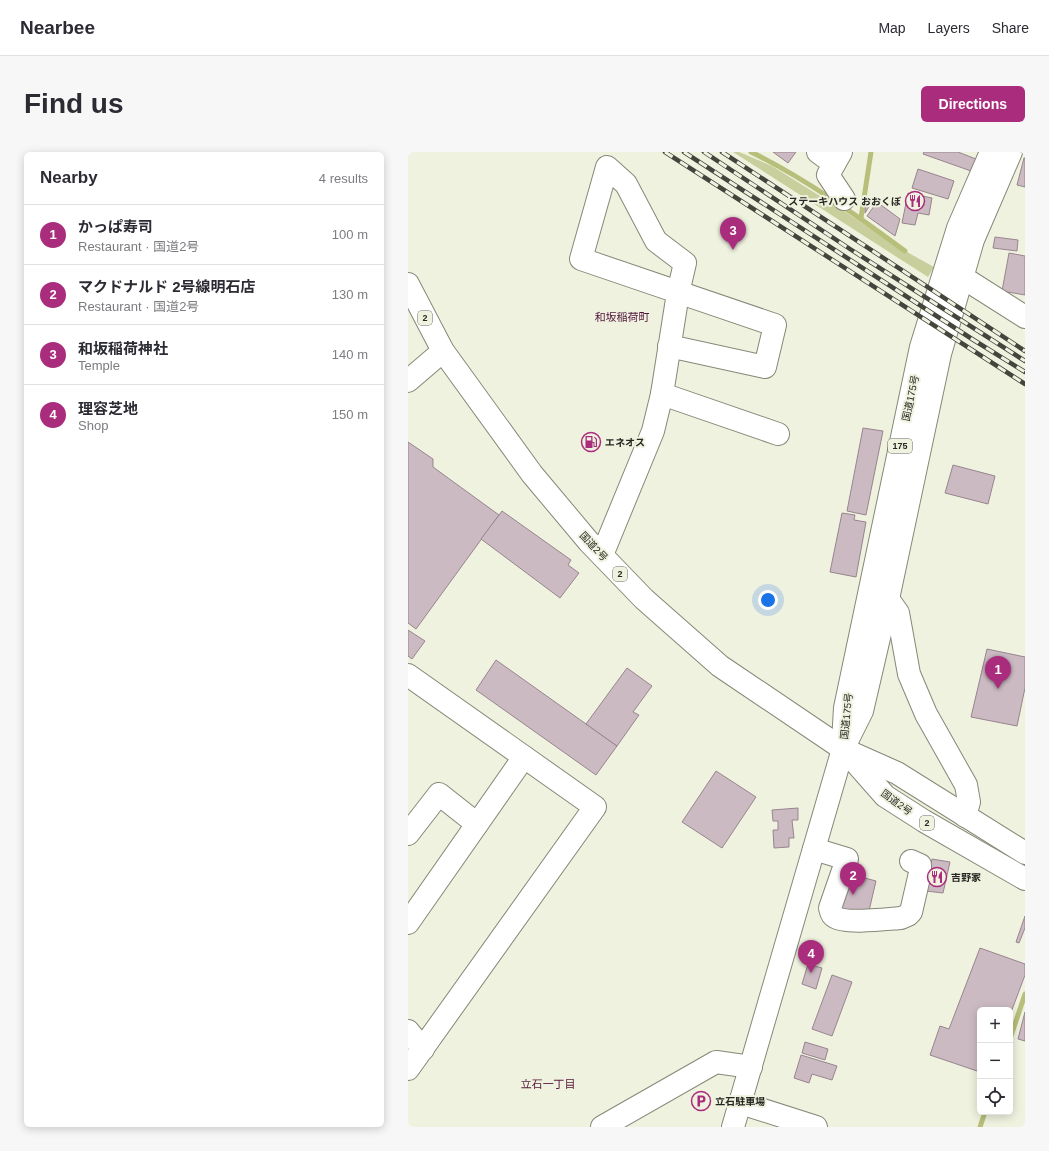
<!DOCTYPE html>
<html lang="en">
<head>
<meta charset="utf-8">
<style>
  :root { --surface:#fff; --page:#f7f7f7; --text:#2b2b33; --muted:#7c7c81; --line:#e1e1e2; --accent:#aa2c7d }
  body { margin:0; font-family:Helvetica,"Noto Sans JP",sans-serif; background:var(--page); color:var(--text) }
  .controls { position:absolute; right:12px; bottom:12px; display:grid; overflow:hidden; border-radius:6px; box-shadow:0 2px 10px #0003 }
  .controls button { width:36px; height:36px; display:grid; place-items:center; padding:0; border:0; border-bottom:1px solid var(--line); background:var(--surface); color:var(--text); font:20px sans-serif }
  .you { position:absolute; left:360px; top:448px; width:14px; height:14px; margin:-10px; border:3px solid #fff; border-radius:50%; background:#1a73e8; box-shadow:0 0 0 6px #1a73e833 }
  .badge { display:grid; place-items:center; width:26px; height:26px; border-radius:50%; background:var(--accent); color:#fff; font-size:13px; font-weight:700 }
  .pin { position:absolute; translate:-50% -33px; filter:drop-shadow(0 1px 2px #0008) }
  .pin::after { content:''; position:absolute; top:21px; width:14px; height:12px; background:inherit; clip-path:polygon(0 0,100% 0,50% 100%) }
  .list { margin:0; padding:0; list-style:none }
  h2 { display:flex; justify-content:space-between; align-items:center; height:52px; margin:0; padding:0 16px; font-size:17px }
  h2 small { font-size:13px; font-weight:400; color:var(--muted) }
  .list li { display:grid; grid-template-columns:26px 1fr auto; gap:12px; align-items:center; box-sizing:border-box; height:60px; padding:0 16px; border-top:1px solid var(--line) }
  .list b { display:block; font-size:15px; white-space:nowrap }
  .list p { margin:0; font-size:13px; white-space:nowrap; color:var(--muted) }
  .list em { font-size:13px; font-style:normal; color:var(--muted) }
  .icon { flex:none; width:22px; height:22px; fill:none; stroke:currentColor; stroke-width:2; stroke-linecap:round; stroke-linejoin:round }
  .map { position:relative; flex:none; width:617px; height:975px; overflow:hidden; border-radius:6px }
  header { display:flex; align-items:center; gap:24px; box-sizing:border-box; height:56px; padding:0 20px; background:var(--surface); border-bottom:1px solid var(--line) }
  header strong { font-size:19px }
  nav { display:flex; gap:22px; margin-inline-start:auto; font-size:14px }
  .intro { display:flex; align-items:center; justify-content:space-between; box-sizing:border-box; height:96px; padding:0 24px }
  h1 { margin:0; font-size:28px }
  .button { padding:10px 18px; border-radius:6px; background:var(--accent); color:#fff; font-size:14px; font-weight:700 }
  main { display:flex; gap:24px; padding:0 24px }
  aside { flex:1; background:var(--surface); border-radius:6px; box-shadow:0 2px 10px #0003 }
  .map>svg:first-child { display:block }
  .green { fill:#c9cf9c }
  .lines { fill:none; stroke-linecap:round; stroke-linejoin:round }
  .stream { stroke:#b7bf7a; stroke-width:5 }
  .building { fill:#ccbac3; stroke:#97858e }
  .minor-casing { stroke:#868877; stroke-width:24 }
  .highway-casing { stroke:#868877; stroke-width:24 }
  .minor { stroke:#fff; stroke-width:22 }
  .highway { stroke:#fff; stroke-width:22 }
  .rail-casing { stroke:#44453d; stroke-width:4.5 }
  .rail { stroke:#f0f2e0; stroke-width:3; stroke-dasharray:9; stroke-linecap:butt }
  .labels { text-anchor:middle; stroke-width:4; stroke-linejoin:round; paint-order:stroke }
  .shield { fill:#f0f2e0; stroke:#63645a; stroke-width:1 }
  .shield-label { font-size:9px; font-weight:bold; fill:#262720 }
  .poi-label { font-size:10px; font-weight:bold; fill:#262720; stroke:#f0f2e0; text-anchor:start }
  .street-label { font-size:10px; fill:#262720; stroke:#f0f2e0 }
  .neighbourhood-label { font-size:11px; fill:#52153b; stroke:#f0f2e0 }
</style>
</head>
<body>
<header>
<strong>Nearbee</strong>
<nav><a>Map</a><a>Layers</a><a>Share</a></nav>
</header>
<div class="intro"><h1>Find us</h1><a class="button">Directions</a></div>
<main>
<aside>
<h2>Nearby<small>4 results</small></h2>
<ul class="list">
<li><span class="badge">1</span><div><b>かっぱ寿司</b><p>Restaurant · 国道2号</p></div><em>100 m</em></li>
<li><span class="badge">2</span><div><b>マクドナルド 2号線明石店</b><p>Restaurant · 国道2号</p></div><em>130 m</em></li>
<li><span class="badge">3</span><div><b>和坂稲荷神社</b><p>Temple</p></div><em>140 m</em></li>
<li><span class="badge">4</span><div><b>理容芝地</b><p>Shop</p></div><em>150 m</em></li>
</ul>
</aside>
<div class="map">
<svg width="617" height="975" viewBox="0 0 617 975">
  <rect width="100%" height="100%" fill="#f0f2e0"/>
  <path class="green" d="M325,0H331L364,14L439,61L498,101L499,100L526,115L520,125Z"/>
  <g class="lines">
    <g class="stream">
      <path d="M343,0C398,27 448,63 497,99"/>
      <path d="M453,66L463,0"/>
      <path d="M602,887L617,842"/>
      <path d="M572,975L577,960"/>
    </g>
  </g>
  <g class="building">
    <path d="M365,0H388L380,11Z"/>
    <path d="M516,0H550L568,7L563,19L515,2Z"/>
    <path d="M616,6H617V35L609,33Z"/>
    <path d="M510,17L546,29L540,47L504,36Z"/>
    <path d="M500,41L524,46L521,63L510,61L507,73L494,71Z"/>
    <path d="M458,47L464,50L457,61Z"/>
    <path d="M469,50L492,67L487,84L459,64Z"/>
    <path d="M587,85L610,88L609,99L585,96Z"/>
    <path d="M601,101L617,104V143L594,139Z"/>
    <path d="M455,276L475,279L458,363L439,359Z"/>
    <path d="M0,290L25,307V315L91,363L8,477L0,471Z"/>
    <path d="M545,313L587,324L580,352L537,341Z"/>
    <path d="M94,359L163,408L160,413L171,421L152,446L73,387Z"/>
    <path d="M434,361L447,363L446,368L458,370L448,425L422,420Z"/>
    <path d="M0,478L17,489L4,507L0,504Z"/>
    <path d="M579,497L617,505V536L609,574L563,565Z"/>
    <path d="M88,508L209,594L188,623L68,538Z"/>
    <path d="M219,516L244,534L225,560L231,563L209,594L178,572Z"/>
    <path d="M308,619L348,645L314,696L274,670Z"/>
    <path d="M390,656V668H384L386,686H381V695L366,696L365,678H370V669H365L364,658Z"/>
    <path d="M524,707L542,710L535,741L518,739Z"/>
    <path d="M438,721L468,729L460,763L429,755Z"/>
    <path d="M617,764V776L611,791L608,790Z"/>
    <path d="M572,796L617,812V823L602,863V858H572V920L522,903L532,874L541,877Z"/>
    <path d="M400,812L414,816L408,837L394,832Z"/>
    <path d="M424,823L444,830L424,884L404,877Z"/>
    <path d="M617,860V889L610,887Z"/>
    <path d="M397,890L420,897L417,908L394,901Z"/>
    <path d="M393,903L429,914L424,928L404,922L401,931L386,926Z"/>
  </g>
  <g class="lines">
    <g class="minor-casing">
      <g id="minor">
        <path d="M410,0L426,12"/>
        <path d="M433,0L420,23L436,47"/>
        <path d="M554,125L617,165"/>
        <path d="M0,229L35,199"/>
        <path d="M254,242L370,282"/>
        <path d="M194,403L245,279L254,242L270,141L277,111L248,89L218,32L199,15L173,107L367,173L357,215L261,194"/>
        <path d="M0,523L187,655L0,917"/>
        <path d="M0,682L31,642L69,672"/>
        <path d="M406,697L439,707L422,756C423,760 423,763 427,765C437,772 479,767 493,766L500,763L503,760L512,721V713L503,709"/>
        <path d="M0,771L116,605"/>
        <path d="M0,879L15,897"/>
        <path d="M333,951L408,975"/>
        <path d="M194,975L308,910L343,915"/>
        <path d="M325,975L435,597"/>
      </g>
    </g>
    <g class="highway-casing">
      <g id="highway">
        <path d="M0,132L35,199L124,322L181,390L236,447L312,514L435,597L489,621L617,701"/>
        <path d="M480,447L490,461L501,522L518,562L558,633L561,650L557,664"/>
        <path d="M435,590L437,556L513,195L550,76L583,0"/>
        <path d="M435,597L454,559L480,447L532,202L565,88L603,0"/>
        <path d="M440,602L477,644L516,669L617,727"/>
      </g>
    </g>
    <use href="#minor" class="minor"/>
    <use href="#highway" class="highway"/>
    <g class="rail-casing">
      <g id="rail">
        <path d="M257,0L617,232"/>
        <path d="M276,0L564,187L617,220"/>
        <path d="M296,0L442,97L617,209"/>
        <path d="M314,0L617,199"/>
      </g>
    </g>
    <use href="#rail" class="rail"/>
  </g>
  <defs>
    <g id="restaurant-ring" transform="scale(1)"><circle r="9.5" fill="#f0f2e0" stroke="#aa2c7d" stroke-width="1.5"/><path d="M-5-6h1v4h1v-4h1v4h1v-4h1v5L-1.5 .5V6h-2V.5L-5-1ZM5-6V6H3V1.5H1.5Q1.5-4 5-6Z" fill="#aa2c7d"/></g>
    <g id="fuel-ring" transform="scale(1)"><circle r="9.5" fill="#f0f2e0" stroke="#aa2c7d" stroke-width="1.5"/><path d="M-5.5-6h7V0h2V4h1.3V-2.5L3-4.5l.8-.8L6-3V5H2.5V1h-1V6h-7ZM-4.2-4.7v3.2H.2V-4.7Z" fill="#aa2c7d"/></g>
    <g id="parking-ring" transform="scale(1)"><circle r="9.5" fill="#f0f2e0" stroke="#aa2c7d" stroke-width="1.5"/><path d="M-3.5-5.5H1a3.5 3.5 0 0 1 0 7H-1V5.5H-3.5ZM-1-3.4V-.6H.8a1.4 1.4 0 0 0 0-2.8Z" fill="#aa2c7d"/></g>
  </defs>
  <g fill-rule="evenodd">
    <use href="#restaurant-ring" x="507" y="49"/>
    <use href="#fuel-ring" x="183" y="290"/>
    <use href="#restaurant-ring" x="529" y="725"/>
    <use href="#parking-ring" x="293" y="949"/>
  </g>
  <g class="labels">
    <g class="shield">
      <rect x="10" y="159" width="14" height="14" rx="3"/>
      <rect x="480" y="287" width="24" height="14" rx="3"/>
      <rect x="205" y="415" width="14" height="14" rx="3"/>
      <rect x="512" y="664" width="14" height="14" rx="3"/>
    </g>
    <g class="shield-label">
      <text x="17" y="169">2</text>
      <text x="492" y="297">175</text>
      <text x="212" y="425">2</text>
      <text x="519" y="674">2</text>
    </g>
    <g class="poi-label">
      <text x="493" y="53" text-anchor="end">ステーキハウス おおくぼ</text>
      <text x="197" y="294">エネオス</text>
      <text x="543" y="729">吉野家</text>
      <text x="307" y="953">立石駐車場</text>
    </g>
    <g class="street-label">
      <text transform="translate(502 246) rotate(-78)" y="4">国道175号</text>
      <text transform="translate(186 394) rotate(47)" y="4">国道2号</text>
      <text transform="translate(438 564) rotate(-84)" y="4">国道175号</text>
      <text transform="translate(489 650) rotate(36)" y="4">国道2号</text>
    </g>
    <g class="neighbourhood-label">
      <text x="214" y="169">和坂稲荷町</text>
      <text x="140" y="936">立石一丁目</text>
    </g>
  </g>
</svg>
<div class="controls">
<button>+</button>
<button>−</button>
<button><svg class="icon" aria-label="locate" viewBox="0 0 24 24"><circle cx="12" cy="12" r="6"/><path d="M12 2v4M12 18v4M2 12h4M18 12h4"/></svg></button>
</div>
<div class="you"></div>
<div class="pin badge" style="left:590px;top:537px">1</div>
<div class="pin badge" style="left:445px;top:743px">2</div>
<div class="pin badge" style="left:325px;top:98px">3</div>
<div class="pin badge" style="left:403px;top:821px">4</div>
</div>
</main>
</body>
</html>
